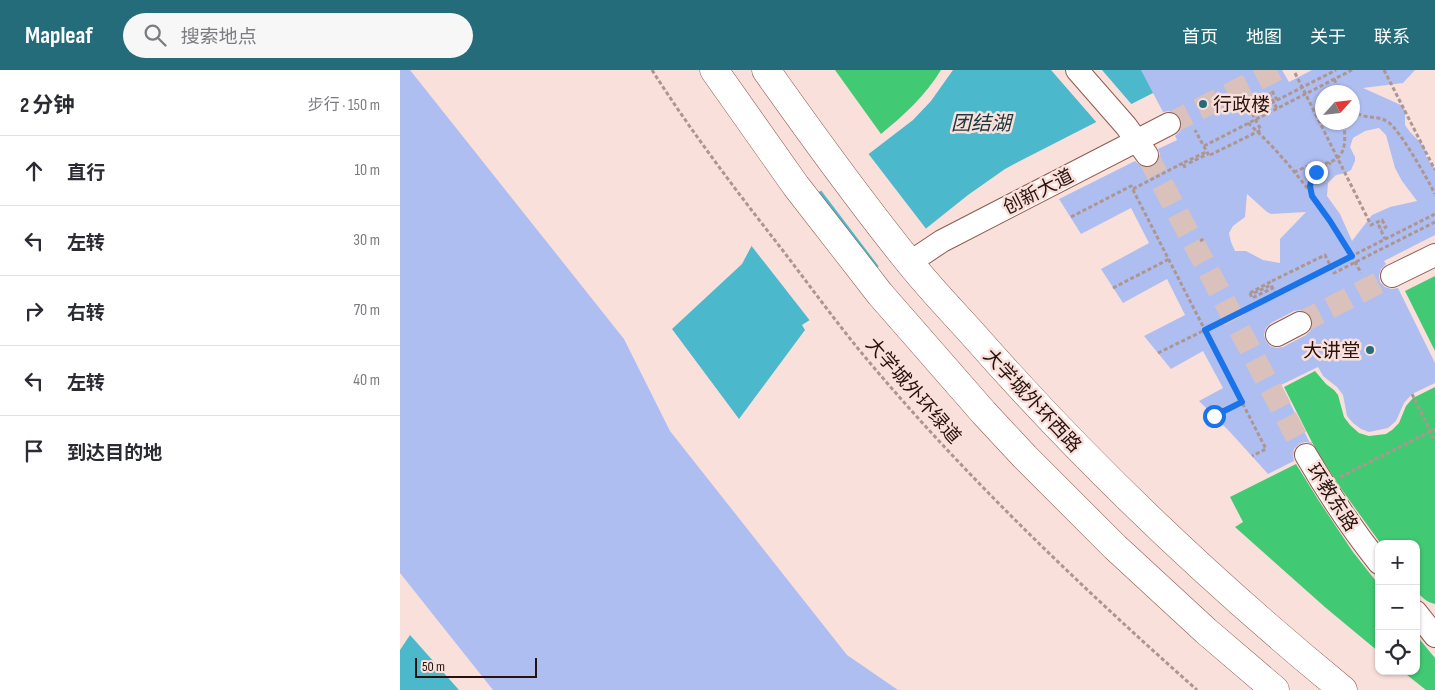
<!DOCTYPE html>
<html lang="zh">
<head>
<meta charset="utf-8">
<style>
  :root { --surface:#fff; --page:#f7f7f7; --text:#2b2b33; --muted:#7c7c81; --line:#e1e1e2; --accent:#246c79 }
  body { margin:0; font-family:"Sofia Sans Condensed","Noto Sans SC",sans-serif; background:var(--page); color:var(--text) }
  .controls { position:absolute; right:15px; bottom:15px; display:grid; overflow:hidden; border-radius:10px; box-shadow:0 1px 4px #0004 }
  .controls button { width:45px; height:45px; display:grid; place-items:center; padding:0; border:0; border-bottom:1px solid var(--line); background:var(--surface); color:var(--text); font:25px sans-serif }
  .compass { position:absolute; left:915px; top:15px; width:45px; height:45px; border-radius:50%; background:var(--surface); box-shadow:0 1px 4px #0004; rotate:63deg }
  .scale { position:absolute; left:15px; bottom:12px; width:122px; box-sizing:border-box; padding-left:5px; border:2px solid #27120e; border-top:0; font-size:14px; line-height:18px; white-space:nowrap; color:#27120e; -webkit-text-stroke:4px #fae0db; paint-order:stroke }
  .stop { position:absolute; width:15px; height:15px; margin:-11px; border:4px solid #1a73e8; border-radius:50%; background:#fff }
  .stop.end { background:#1a73e8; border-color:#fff; box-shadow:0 1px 5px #0008 }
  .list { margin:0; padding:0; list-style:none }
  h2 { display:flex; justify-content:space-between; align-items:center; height:65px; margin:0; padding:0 20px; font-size:21px }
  h2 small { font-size:16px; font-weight:400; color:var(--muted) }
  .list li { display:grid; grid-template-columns:32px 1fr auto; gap:15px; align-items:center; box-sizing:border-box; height:70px; padding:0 20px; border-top:1px solid var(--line) }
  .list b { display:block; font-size:19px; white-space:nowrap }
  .list em { font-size:16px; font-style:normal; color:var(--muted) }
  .icon { flex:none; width:28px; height:28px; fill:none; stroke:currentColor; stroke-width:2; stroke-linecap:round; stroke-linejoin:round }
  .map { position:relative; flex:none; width:1035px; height:620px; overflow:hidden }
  header { display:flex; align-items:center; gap:30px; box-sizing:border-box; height:70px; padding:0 25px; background:var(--accent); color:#fff }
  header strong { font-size:24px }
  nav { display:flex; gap:28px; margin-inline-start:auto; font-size:18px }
  .search { width:350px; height:45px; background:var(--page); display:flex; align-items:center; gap:12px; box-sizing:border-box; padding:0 18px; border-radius:28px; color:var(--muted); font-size:19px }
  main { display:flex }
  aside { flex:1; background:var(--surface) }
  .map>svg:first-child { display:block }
  .forest { fill:#42c973 }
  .water { fill:#4cb8cc }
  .pier { fill:#fae0db }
  .building { fill:#afbef1; fill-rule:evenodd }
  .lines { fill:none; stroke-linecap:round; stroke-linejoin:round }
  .minor-tunnel { stroke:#dac1bc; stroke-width:22; stroke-dasharray:22 11; stroke-linecap:butt }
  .minor-casing { stroke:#8f594e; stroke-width:24 }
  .major-casing { stroke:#8f594e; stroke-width:29 }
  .path { stroke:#ad9590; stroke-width:3; stroke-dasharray:4 2.5; stroke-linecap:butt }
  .minor { stroke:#fff; stroke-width:22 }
  .major { stroke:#fff; stroke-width:28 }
  .path-bridge { stroke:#ad9590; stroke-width:3; stroke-dasharray:4 2.5; stroke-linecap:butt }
  .route { stroke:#1a73e8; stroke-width:6 }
  .poi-dot { fill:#246c79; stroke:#fae0db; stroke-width:2 }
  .labels { text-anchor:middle; stroke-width:5; stroke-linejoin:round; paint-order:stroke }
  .poi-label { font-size:19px; fill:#27120e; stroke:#fae0db; text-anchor:start }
  .street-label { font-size:19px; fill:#27120e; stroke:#fae0db }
  .water-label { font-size:20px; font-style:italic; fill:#18393f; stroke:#fae0db }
</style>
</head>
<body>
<header>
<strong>Mapleaf</strong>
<div class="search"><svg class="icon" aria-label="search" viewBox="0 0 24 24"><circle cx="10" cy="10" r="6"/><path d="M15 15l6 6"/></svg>搜索地点</div>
<nav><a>首页</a><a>地图</a><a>关于</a><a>联系</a></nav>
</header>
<main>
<aside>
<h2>2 分钟<small>步行 · 150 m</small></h2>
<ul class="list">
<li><svg class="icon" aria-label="ahead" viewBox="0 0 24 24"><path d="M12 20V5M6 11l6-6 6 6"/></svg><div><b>直行</b></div><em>10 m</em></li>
<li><svg class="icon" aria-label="left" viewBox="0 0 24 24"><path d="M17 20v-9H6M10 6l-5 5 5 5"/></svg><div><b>左转</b></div><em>30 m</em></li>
<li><svg class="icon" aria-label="right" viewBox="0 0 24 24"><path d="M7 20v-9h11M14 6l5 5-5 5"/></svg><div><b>右转</b></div><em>70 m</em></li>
<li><svg class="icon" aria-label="left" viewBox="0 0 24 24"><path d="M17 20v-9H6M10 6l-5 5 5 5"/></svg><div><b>左转</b></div><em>40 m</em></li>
<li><svg class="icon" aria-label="arrive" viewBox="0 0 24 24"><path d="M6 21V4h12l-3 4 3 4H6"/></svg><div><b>到达目的地</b></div></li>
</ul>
</aside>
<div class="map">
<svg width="1035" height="620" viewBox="0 0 1035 620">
  <rect width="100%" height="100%" fill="#fae0db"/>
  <g class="forest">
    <path d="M435,0H541C525,26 504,45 481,64Z"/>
    <path d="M1035,206V281L1005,221Z"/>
    <path d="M915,301L926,314L934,320L938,325L944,347L950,355L959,363L969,366L986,364L992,360L999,353L1006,336L1013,328L1035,317V534C1028,533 1019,526 1016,519C1014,513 1016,482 1016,474H981L942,420L917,382L884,317Z"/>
    <path d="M896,394L919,431L953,482L979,515V582L926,538L835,457L843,452L830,427Z"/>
    <path d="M1016,565L1035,588V620H1026L1002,601H1016Z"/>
  </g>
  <g class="water">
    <path d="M553,0H798L618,92L605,99L568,125L419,244L402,255L405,260L339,349L272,259L342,194L351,177L354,172L513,50L531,31Z"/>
    <path d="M10,565L59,620H0V580Z"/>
  </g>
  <g class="pier">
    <path d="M651,0H702L733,36L698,54Z"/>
    <path d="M467,82L527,160L480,198L420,119Z"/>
    <path d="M410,126L471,205L421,246L411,252L350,174L357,166Z"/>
  </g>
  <g class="building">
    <path d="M0,0H10L224,269L270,361L447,585L498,620H93L0,503Z"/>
    <path d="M741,0H882L889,12L912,0H1015L1003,13L963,18L1001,35L1005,40V55L1010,62L1021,73L1025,79L1026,86L1031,94L1035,98V165L984,191L986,194L981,199L979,206L980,212L985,217L992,219L998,218L1035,293V313L1012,324L1004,333L996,351L988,358L969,362L961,359L953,353L947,346L943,325L937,317L923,306L918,297L881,315L910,373L905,372L899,374L894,379L893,385L894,391L868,404L830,362L799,331L823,318L803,281L771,299L744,266L785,245L767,209L723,233L701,199L749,173L731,138L681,164L659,129L735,91L742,97L749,98L754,96L759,90L760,84L758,79L777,70L775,66L780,61L782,54L781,48L776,43L769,41L763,42ZM922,22H952V52H922ZM979,58L986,65L995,98L1002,111L1017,131L990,137L972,145L952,171L940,144L927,126L928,113L936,105L946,103L951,100L955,91V87L950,77L953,68L965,61ZM847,124L867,142L871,144L906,142L880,169V193L863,190L846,181H835L831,172L829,163L833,156L845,147ZM901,240L907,242L912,247L913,254L911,260L906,265L883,277L876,278L870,276L866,271L864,265L866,258L871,253L894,241Z"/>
  </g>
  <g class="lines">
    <g class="minor-tunnel">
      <path d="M769,54L877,0"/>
      <path d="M747,85L906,385"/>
      <path d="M900,253L992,206"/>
    </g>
    <g class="minor-casing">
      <g id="minor">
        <path d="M677,0L726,56L747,85"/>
        <path d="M509,193L542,171L769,54"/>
        <path d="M992,206L1035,185"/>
        <path d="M877,265L900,253"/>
        <path d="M906,385C928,423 952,459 979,493"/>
        <path d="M1016,542L1035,566"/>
      </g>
    </g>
    <g class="major-casing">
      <g id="major">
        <path d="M314,0L396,116L480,224L584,343L625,387L715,477L806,561L875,620"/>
        <path d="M366,0C412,65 459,130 509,192C528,216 550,239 571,262C685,392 809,510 943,620"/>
      </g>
    </g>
    <g class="path">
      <path d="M252,0C292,63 338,123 384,182C409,215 434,249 460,281C562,404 678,514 797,620"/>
      <path d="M984,0L1035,100"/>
      <path d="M895,3L971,155L982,150L986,157L981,160"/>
      <path d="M934,9L940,22"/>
      <path d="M872,21L877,30"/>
      <path d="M869,23L877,39"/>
      <path d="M952,40C966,51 976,44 988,52C1000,60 1028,110 1035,124"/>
      <path d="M848,53C893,93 933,150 961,203"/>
      <path d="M789,93L808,84L795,60"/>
      <path d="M912,125C909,107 915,101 931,93"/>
      <path d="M671,147L731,116L866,379L852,386"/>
      <path d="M980,155L979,156L985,169"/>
      <path d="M800,171L805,168"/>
      <path d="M713,218L769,189"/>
      <path d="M850,223L872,211"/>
      <path d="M854,223L871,215L876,224"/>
      <path d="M758,283L805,260"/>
      <path d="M1012,324L1035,371"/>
      <path d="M814,346L842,332"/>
      <path d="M940,407L1035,359"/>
    </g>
    <use href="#minor" class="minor"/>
    <use href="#major" class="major"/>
    <g class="path-bridge">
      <path d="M804,76L952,0"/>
      <path d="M810,85L861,60L852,43L936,0"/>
      <path d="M785,98L783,93L806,82"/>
      <path d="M894,102C897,101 901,99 905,97C920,93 940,96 944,76C946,68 943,60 946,52"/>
      <path d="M733,119L783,93"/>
      <path d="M872,211L925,185L934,203L1035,152"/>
      <path d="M850,223L852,228L873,218"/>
      <path d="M805,260L1035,144"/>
    </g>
  </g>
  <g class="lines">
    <path class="route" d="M814,346L842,332L805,260L952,186L930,151L912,126L910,116L912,109L916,102"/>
  </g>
  <g class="poi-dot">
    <circle cx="803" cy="34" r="5"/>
    <circle cx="970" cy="280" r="5"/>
  </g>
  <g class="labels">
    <g class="poi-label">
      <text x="813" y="41">行政楼</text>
      <text x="960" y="287" text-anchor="end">大讲堂</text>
    </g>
    <g class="street-label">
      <text transform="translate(638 121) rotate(-27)" y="7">创新大道</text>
      <text transform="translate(514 320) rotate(49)" y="7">大学城外环绿道</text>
      <text transform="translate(633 330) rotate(47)" y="7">大学城外环西路</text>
      <text transform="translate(933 427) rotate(57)" y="7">环教东路</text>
    </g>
    <g class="water-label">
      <text x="581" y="60">团结湖</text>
    </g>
  </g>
</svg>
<div class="controls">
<button>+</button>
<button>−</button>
<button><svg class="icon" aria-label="locate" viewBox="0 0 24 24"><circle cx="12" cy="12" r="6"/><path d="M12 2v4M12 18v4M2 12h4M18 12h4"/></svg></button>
</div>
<svg class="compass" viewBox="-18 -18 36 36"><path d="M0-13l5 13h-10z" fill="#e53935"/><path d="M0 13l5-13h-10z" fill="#7c7c81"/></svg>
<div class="scale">50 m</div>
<div class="stop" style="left:814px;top:346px"></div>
<div class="stop end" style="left:916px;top:102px"></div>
</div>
</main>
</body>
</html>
